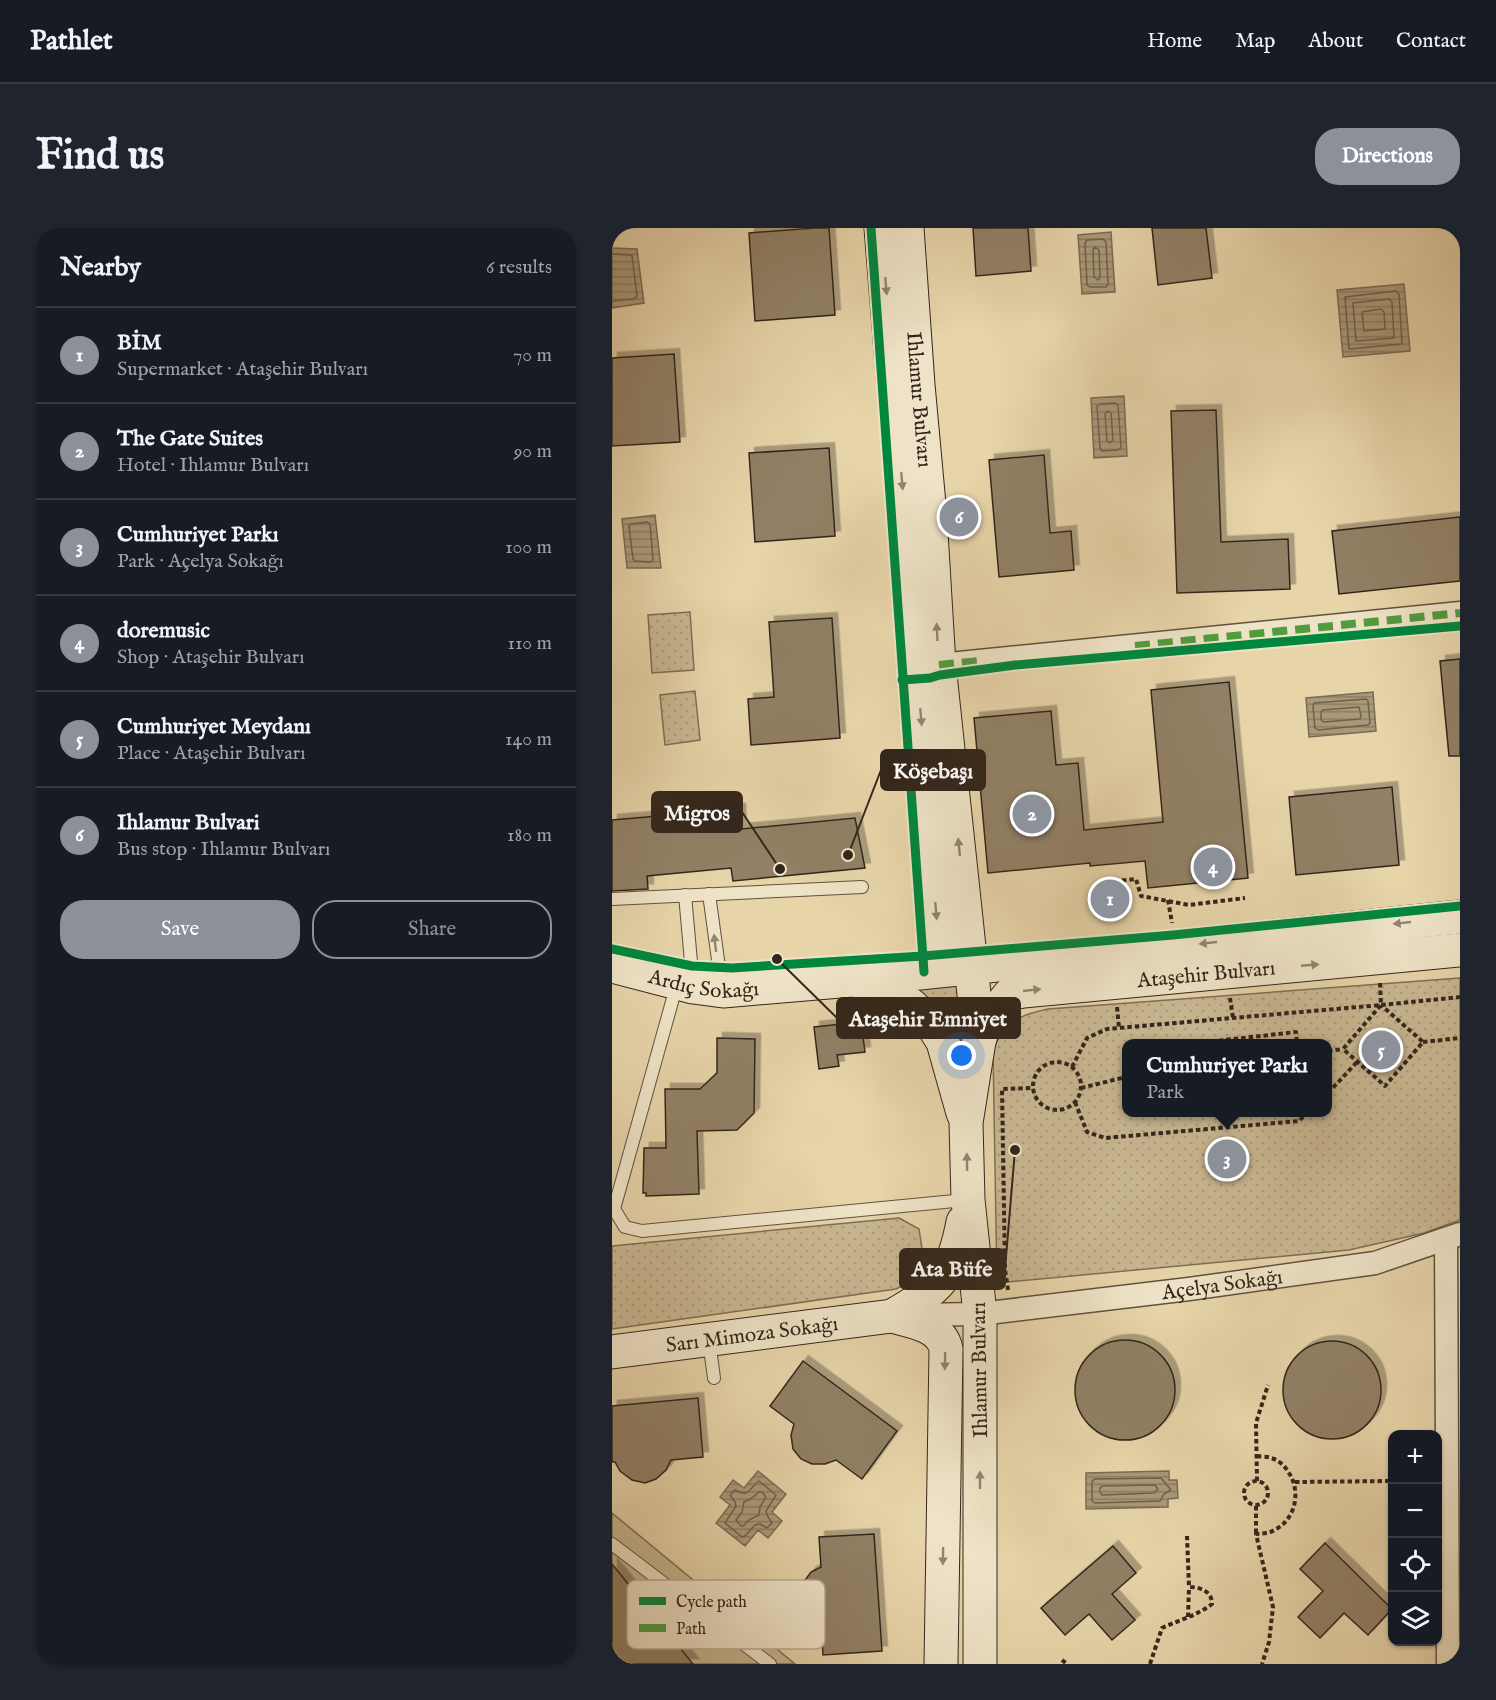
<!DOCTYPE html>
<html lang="en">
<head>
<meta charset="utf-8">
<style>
  :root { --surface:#171b24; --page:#20242c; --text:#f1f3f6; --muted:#9ea1a6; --line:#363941; --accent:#8c9099 }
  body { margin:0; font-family:"IM FELL English",serif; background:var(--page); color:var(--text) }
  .controls { position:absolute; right:18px; bottom:18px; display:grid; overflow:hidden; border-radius:12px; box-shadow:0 2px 4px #0004 }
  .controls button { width:54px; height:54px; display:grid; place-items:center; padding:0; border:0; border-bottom:2px solid var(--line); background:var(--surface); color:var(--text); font:30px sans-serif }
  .you { position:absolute; left:350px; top:828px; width:21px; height:21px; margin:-15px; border:4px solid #fff; border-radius:50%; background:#1a73e8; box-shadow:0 0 0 9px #1a73e833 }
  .badge { display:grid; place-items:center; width:39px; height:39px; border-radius:50%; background:var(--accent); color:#fff; font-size:20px; font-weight:700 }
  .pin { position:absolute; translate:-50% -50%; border:3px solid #fff; box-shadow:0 2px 6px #0006 }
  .popup { position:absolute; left:510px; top:811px; width:210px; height:78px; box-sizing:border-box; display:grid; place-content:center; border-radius:12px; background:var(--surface); filter:drop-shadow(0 2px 4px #0005); font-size:20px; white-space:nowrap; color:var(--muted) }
  .popup b { font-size:22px; color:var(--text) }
  .popup::after { content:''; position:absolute; left:50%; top:100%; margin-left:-12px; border:12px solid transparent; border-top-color:var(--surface) }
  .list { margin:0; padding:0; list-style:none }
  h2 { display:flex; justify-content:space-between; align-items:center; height:78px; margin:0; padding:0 24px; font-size:26px }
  h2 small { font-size:20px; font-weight:400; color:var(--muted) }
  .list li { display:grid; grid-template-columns:39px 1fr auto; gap:18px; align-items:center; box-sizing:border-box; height:96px; padding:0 24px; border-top:2px solid var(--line) }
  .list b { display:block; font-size:22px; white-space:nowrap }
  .list p { margin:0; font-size:20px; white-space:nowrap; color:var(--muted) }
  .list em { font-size:20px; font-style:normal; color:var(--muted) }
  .actions { display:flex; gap:12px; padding:18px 24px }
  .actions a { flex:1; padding:14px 0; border:2px solid var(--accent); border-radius:24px; text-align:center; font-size:21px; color:var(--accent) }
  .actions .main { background:var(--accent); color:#fff }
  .icon { flex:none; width:33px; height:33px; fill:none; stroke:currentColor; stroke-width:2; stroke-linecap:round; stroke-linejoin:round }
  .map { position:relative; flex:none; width:848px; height:1436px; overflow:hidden; border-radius:24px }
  header { display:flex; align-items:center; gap:36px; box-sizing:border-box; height:84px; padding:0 30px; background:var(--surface); border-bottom:2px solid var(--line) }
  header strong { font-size:28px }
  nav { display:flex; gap:33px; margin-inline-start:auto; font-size:21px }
  .intro { display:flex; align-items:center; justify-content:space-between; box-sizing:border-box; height:144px; padding:0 36px }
  h1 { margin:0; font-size:42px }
  .button { padding:15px 27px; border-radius:24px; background:var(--accent); color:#fff; font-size:21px; font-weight:700 }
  main { display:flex; gap:36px; padding:0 36px }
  aside { flex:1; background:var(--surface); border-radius:24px; box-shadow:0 2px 4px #0004 }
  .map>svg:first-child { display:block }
  .grass { fill:url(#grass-dots); stroke:#7e6e56; stroke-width:1.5; fill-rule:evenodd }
  .pitch { fill:#c8b691; stroke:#7e6e56; stroke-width:1.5 }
  .water { fill:url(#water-rules); stroke:#7a6b53; stroke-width:1.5 }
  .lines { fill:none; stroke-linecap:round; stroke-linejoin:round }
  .shore { stroke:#6e604a; stroke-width:1.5 }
  .building { fill:#918065; stroke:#33261b; stroke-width:1.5; filter:url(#shadow) }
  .lane-casing { stroke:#60523e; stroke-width:14 }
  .street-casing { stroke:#60523e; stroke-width:25 }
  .secondary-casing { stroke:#33261b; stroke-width:35 }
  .path { stroke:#33261b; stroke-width:4; stroke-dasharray:4.5 3; stroke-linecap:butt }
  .lane { stroke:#efe3c7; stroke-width:12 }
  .street { stroke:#efe3c7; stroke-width:22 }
  .secondary { stroke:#efe3c7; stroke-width:33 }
  .quiet { stroke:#519c3e; stroke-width:8; stroke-dasharray:15 8; stroke-linecap:butt }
  .cycleway-casing { stroke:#efe3c7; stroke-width:13 }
  .cycleway { stroke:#00873e; stroke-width:9 }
  .oneway { fill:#918471 }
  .labels { text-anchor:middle; stroke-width:6; stroke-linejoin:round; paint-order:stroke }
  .street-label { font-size:21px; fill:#33261b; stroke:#efe3c7 }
  .key { fill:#efe3c7; stroke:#b7aa93; stroke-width:1.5 }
  .key-label { font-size:16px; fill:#33261b }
  .leader { fill:none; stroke:#33261b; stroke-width:2 }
  .callout-dot { fill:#33261b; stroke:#efe3c7; stroke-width:2 }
  .callout { fill:#33261b; stroke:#33261b; stroke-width:2 }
  .callout-label { font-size:22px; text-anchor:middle; font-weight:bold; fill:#fff }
</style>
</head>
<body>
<header>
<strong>Pathlet</strong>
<nav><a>Home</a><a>Map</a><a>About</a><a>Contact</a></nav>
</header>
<div class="intro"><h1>Find us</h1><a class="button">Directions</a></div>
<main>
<aside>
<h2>Nearby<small>6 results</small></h2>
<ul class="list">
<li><span class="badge">1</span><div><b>BİM</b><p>Supermarket · Ataşehir Bulvarı</p></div><em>70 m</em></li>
<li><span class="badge">2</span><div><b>The Gate Suites</b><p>Hotel · Ihlamur Bulvarı</p></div><em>90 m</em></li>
<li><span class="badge">3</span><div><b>Cumhuriyet Parkı</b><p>Park · Açelya Sokağı</p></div><em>100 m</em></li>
<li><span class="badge">4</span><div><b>doremusic</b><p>Shop · Ataşehir Bulvarı</p></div><em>110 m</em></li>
<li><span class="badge">5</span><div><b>Cumhuriyet Meydanı</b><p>Place · Ataşehir Bulvarı</p></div><em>140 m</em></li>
<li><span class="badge">6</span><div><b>Ihlamur Bulvari</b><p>Bus stop · Ihlamur Bulvarı</p></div><em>180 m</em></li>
</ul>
<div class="actions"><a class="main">Save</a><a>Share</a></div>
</aside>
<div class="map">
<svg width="848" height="1436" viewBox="0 0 848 1436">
  <defs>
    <pattern id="grass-dots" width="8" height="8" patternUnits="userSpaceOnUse" patternTransform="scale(1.5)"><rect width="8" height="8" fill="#c8b691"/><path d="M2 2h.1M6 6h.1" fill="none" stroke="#ac9c7c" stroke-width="1.8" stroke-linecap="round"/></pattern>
    <pattern id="water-rules" width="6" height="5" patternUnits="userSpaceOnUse" patternTransform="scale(1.5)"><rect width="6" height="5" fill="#aa9979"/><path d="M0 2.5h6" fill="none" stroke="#8b7d62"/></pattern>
    <filter id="shadow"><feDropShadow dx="5.5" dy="-5.5" stdDeviation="0" flood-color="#0004"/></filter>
  </defs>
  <rect width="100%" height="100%" fill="#e7d4a9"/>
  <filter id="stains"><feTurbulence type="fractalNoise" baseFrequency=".00333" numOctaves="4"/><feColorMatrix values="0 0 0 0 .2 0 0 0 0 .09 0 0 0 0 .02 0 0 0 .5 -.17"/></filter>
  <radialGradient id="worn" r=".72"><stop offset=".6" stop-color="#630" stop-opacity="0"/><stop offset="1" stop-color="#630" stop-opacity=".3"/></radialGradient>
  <g class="grass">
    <path d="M78,384L82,442L40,445L36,387Z"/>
    <path d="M83,463L88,512L53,517L48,467Z"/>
    <path d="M848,750V992L812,1005L737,1022L385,1055L381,822C393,794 406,787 436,781ZM514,816H716V884H514Z"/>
    <path d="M352,754V831C343,811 335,782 315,770C308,766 299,765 292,763Z"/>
    <path d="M287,990L307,1001L314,1046L284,1061L0,1101V1018Z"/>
  </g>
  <path class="pitch" d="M0,1285L183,1436H0Z"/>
  <g class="water">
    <path d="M499,4L503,64L470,66L466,7Z"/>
    <path d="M0,20L25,21L32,75L0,80Z"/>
    <path d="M792,56L798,123L731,129L725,62Z"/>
    <path d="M512,168L515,228L482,230L479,170Z"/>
    <path d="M43,287L49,340H15L10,291Z"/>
    <path d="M761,464L764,503L697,509L694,470Z"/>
    <path d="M146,1243L174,1266L160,1284L170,1293L156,1310L146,1302L133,1318L104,1295L118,1277L108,1269L121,1252L132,1260Z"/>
    <path d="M557,1243V1252H565L566,1270L556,1271V1279L474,1281V1245Z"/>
  </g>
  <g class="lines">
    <g class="shore">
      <path d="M491,11L494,14L496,56L494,59H478L475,57L473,15L475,12Z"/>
      <path d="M483,19L487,22L488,49L486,52L482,49L481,22Z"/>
      <path d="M0,26L17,27L20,28L25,68L22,71L0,73"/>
      <path d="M784,63L787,66L790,116L737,121L733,69Z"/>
      <path d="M777,71L780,74L782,110L744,113L741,75Z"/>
      <path d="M769,81L772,84L773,101L752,103L750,84Z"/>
      <path d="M503,175L506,177L509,220L506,222L490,223L488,220L485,178L488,176Z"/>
      <path d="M496,183L499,185L501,212L498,215L495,213L493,186Z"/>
      <path d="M35,294L38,296L41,332L39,334L23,333L21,331L17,298L19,296Z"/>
      <path d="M754,471L756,473L758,495L756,497L706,502L703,500L701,478L702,475Z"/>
      <path d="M747,479L749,488L748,491L712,494L709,492V484L711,482Z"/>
      <path d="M549,1250L559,1262L552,1266L548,1273L483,1275L480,1273V1254L482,1251Z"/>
      <path d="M147,1253L164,1267L154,1283L155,1287L160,1295L155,1300L148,1296L143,1297L133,1308L130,1309L113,1295L124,1278L123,1274L118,1267L123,1262C138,1270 136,1261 147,1253Z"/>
      <path d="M543,1257L546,1261L542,1265L490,1267L488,1264V1260L490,1258Z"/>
      <path d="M147,1264H150L154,1269L148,1279L147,1287L137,1292L131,1298H129L124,1292L130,1284L132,1274L140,1270Z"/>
    </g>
  </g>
  <g class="building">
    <path d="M203,0H217L223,87L143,93L137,5Z"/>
    <path d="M361,0H416L419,43L364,48Z"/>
    <path d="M540,0H594L600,50L546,57Z"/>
    <path d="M62,126L68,214L0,218V130Z"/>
    <path d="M604,182L609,314L676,311L678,361L565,365L559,183Z"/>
    <path d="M217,220L223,308L143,314L137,225Z"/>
    <path d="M432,227L438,305L459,303L462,342L387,349L377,232Z"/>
    <path d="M848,289V353L727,366L720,303Z"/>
    <path d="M220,390L228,510L139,517L136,471L162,469L157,394Z"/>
    <path d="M848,431V528H837L828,433Z"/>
    <path d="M617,454L636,650L536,660L533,633L478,638V635L376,645L362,490L439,483L444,537L466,535L472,602L551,594L539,462Z"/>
    <path d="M780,559L787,637L684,647L677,569Z"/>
    <path d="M128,581L129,601L243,590L253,640L121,653L119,640L35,648L36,661L0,663V592Z"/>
    <path d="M249,794L253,824L225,827L227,838L207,841L202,799Z"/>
    <path d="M105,810L143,811L142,885L125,902L85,903L87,966L34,968V965H31L32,920H54L53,861H88L105,845Z"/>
    <circle cx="513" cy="1162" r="50"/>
    <circle cx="720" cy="1162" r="49"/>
    <path d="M191,1133L285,1203L250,1251L224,1232L213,1236H200L189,1231L181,1221L179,1207L182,1196L158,1178Z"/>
    <path d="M86,1170L91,1229L59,1232L54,1242L44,1251L33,1255L20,1252L8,1243L3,1234H0V1178Z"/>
    <path d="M262,1306L270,1423L211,1427L209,1395L199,1389L190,1380L186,1368L190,1356L199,1344L209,1339L207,1309Z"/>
    <path d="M713,1315L780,1381L756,1407L732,1385L708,1410L686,1389L711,1363L688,1341Z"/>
    <path d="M501,1318L524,1345L500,1366L523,1392L500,1412L477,1386L453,1407L429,1380Z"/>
    <path d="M0,1336L81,1436H0Z"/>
  </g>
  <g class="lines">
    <g class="lane-casing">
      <g id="lane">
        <path d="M97,666L110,761"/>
        <path d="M73,667L81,756"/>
        <path d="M0,671L250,659"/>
        <path d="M65,756L2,981L13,999L30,1003L353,972"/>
        <path d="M97,1113L102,1150"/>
        <path d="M0,1316L158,1436"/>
      </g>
    </g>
    <g class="street-casing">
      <g id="street">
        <path d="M327,437L848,385"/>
        <path d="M834,1011L836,1436"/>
        <path id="s1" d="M297,1087L368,1086L577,1061L763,1035L848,1006"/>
      </g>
    </g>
    <g class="secondary-casing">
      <g id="secondary">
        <path d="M269,0L329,742"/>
        <path id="s2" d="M295,0L306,157L318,287L327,437L367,813"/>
        <path id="s3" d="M0,738L81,759L111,763L240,752L848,689"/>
        <path d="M248,754L280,765L299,777L321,798L331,814L351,885"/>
        <path d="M280,1088C300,1094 329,1097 334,1121L329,1436"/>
        <path id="s4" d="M0,1124L280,1088C327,1061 341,1049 351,994"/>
        <path id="s5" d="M368,1436V1086L356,972L354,895L367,813L372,798L398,766L411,763L848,722"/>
      </g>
    </g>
    <g class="path">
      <path d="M495,654L524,651L529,668L577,677L633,670"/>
      <path d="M556,672L560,695"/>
      <path d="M768,755L769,777L731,821L773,858L811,814L769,777"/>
      <path d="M618,770L621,790"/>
      <path d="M505,779L507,800"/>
      <path d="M811,814L848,810"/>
      <path d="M577,816L684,804L685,816"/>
      <path d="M716,823L731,821"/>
      <circle cx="445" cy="858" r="24"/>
      <path d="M460,839L475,810L495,801L769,777L848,769"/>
      <path d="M469,860L514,849"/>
      <path d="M716,865L745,834"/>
      <path d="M463,874L475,904L493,910L687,893L696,884"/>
      <path d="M396,1062L393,1041L390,861L421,860"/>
      <path d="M645,1228C649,1229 655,1228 659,1230C667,1232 673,1238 677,1245C690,1265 683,1295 658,1304C654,1305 649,1306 644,1306L661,1379L657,1414L650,1436"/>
      <circle cx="644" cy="1265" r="12"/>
      <path d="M645,1253L644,1195L656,1157"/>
      <path d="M683,1254L780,1253"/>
      <path d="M644,1278V1306"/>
      <path d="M576,1389L577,1359"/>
      <path d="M450,1432L455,1436"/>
      <path d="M538,1436L550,1400C567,1392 586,1387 600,1376C600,1363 588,1359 577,1359L575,1308"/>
    </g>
    <use href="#lane" class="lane"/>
    <use href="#street" class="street"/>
    <use href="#secondary" class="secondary"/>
    <g class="quiet">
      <path d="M523,418L848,385"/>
      <path d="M327,437L367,433"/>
    </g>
    <g class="cycleway-casing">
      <g id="cycleway">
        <path d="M259,0L312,744"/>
        <path d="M290,452L318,450L328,447L403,437L848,398"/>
        <path d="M0,721L80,738L120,740L311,728L561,707L848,678"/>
      </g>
    </g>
    <use href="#cycleway" class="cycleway"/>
  </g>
  <defs><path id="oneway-solid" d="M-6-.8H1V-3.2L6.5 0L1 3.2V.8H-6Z" transform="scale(1.5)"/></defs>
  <g class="oneway">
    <use href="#oneway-solid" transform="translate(274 58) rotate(85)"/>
    <use href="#oneway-solid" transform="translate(290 253) rotate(85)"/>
    <use href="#oneway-solid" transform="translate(325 404) rotate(-93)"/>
    <use href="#oneway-solid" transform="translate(309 489) rotate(85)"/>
    <use href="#oneway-solid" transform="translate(347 619) rotate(-96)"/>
    <use href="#oneway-solid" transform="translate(324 683) rotate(85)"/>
    <use href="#oneway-solid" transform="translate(790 695) rotate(174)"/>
    <use href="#oneway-solid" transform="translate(103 715) rotate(-97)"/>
    <use href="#oneway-solid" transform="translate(596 715) rotate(174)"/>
    <use href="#oneway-solid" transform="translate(698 737) rotate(-5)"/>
    <use href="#oneway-solid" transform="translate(420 762) rotate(-6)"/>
    <use href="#oneway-solid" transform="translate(355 934) rotate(-91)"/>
    <use href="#oneway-solid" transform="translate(333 1133) rotate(91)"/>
    <use href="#oneway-solid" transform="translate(368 1252) rotate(-90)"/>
    <use href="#oneway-solid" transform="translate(331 1328) rotate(91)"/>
  </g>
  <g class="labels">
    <g class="street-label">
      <text dy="7" stroke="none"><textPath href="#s2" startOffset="172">Ihlamur Bulvarı</textPath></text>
      <text dy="7" stroke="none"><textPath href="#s5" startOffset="879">Ataşehir Bulvarı</textPath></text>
      <text dy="7" stroke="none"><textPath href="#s3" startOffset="94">Ardıç Sokağı</textPath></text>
      <text dy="7" stroke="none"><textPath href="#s1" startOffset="315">Açelya Sokağı</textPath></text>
      <text dy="7" stroke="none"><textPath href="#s4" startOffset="141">Sarı Mimoza Sokağı</textPath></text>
      <text transform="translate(367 1142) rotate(-91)" y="7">Ihlamur Bulvarı</text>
    </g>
  </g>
  <rect x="15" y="1352" width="198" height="69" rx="9" class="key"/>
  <rect x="27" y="1369" width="27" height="8" fill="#00873e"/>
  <rect x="27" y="1396" width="27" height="8" fill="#519c3e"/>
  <g class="key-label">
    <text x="64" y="1379">Cycle path</text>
    <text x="64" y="1406">Path</text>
  </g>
  <path class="leader" d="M236 627L269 542M168 641L130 584M165 731L225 790M403 922L393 1041"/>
  <g class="callout-dot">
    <circle cx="236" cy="627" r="6"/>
    <circle cx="168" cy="641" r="6"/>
    <circle cx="165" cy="731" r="6"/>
    <circle cx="403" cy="922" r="6"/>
  </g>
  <g class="callout">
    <rect x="269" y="522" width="104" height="40" rx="6"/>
    <rect x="40" y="564" width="90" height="40" rx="6"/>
    <rect x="225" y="770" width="183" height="40" rx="6"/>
    <rect x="288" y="1021" width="105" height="40" rx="6"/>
  </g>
  <g class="callout-label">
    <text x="321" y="550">Köşebaşı</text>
    <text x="85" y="592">Migros</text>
    <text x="316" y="798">Ataşehir Emniyet</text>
    <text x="340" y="1048">Ata Büfe</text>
  </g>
  <rect width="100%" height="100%" filter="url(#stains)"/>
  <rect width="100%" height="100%" fill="url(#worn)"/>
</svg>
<div class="controls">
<button>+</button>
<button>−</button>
<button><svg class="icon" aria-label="locate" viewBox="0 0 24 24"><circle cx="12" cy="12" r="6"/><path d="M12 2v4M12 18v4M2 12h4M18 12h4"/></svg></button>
<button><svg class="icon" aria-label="layers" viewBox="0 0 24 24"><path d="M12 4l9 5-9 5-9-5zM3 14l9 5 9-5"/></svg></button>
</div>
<div class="you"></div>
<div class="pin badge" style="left:498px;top:671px">1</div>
<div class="pin badge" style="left:420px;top:586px">2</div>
<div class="pin badge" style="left:615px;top:931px">3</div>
<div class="popup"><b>Cumhuriyet Parkı</b>Park</div>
<div class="pin badge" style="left:601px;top:639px">4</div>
<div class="pin badge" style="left:769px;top:822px">5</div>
<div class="pin badge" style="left:347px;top:289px">6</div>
</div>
</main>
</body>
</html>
